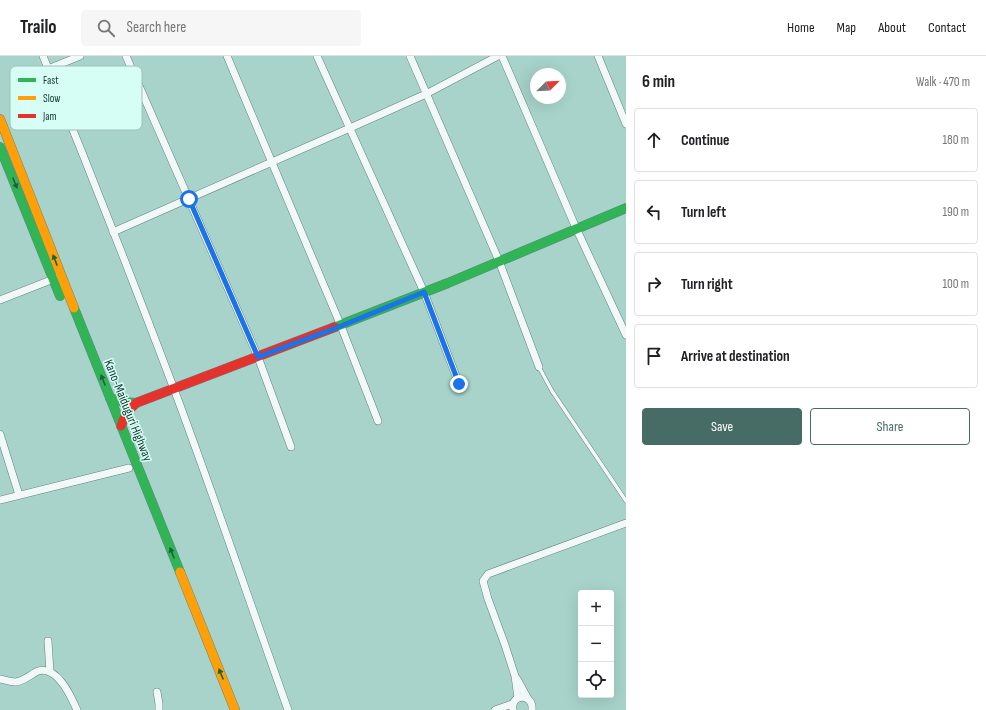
<!DOCTYPE html>
<html lang="en">
<head>
<meta charset="utf-8">
<style>
  :root { --surface:#fff; --page:#f6f6f6; --text:#202124; --muted:#757577; --line:#e0e0e0; --accent:#466c65 }
  body { margin:0; font-family:"Sofia Sans Condensed",sans-serif; background:var(--page); color:var(--text) }
  .controls { position:absolute; right:12px; bottom:12px; display:grid; overflow:hidden; border-radius:4px; box-shadow:0 4px 16px #0002 }
  .controls button { width:36px; height:36px; display:grid; place-items:center; padding:0; border:0; border-bottom:1px solid var(--line); background:var(--surface); color:var(--text); font:20px sans-serif }
  .compass { position:absolute; left:530px; top:12px; width:36px; height:36px; border-radius:50%; background:var(--surface); box-shadow:0 4px 16px #0002; rotate:66deg }
  .stop { position:absolute; width:12px; height:12px; margin:-9px; border:3px solid #1a73e8; border-radius:50%; background:#fff }
  .stop.end { background:#1a73e8; border-color:#fff; box-shadow:0 1px 4px #0008 }
  .list { margin:0; padding:0; list-style:none }
  h2 { display:flex; justify-content:space-between; align-items:center; height:52px; margin:0; padding:0 16px; font-size:17px }
  h2 small { font-size:13px; font-weight:400; color:var(--muted) }
  .list li { display:grid; grid-template-columns:26px 1fr auto; gap:12px; align-items:center; box-sizing:border-box; height:64px; margin:0 8px 8px; padding:0 8px; border:1px solid var(--line); border-radius:4px }
  .list b { display:block; font-size:15px; white-space:nowrap }
  .list em { font-size:13px; font-style:normal; color:var(--muted) }
  .actions { display:flex; gap:8px; padding:12px 16px }
  .actions a { flex:1; padding:9px 0; border:1px solid var(--accent); border-radius:4px; text-align:center; font-size:14px; color:var(--accent) }
  .actions .main { background:var(--accent); color:#fff }
  .icon { flex:none; width:22px; height:22px; fill:none; stroke:currentColor; stroke-width:2; stroke-linecap:round; stroke-linejoin:round }
  .map { position:relative; flex:none; width:626px; height:654px; overflow:hidden }
  header { display:flex; align-items:center; gap:24px; box-sizing:border-box; height:56px; padding:0 20px; background:var(--surface); border-bottom:1px solid var(--line) }
  header strong { font-size:19px }
  nav { display:flex; gap:22px; margin-inline-start:auto; font-size:14px }
  .search { width:280px; height:36px; background:var(--page); display:flex; align-items:center; gap:10px; box-sizing:border-box; padding:0 14px; border-radius:4px; color:var(--muted); font-size:15px }
  main { display:flex }
  aside { flex:1; background:var(--surface) }
  .map>svg:first-child { display:block }
  .lines { fill:none; stroke-linecap:round; stroke-linejoin:round }
  .lane-casing { stroke:#63847e; stroke-width:4.5 }
  .street-casing { stroke:#63847e; stroke-width:8 }
  .fast-casing { stroke:#63847e; stroke-width:10 }
  .slow-casing { stroke:#63847e; stroke-width:10 }
  .jam-casing { stroke:#63847e; stroke-width:10 }
  .lane { stroke:#f2f8f7; stroke-width:3.5 }
  .street { stroke:#f2f8f7; stroke-width:7 }
  .fast { stroke:#30b455; stroke-width:9 }
  .slow { stroke:#ff9f0a; stroke-width:9 }
  .jam { stroke:#e5322d; stroke-width:9 }
  .oneway { fill:#1c613c }
  .route { stroke:#1a73e8; stroke-width:5 }
  .labels { text-anchor:middle; stroke-width:3; stroke-linejoin:round; paint-order:stroke }
  .street-label { font-size:13px; fill:#12352e; stroke:#d7fef5 }
  .key { fill:#d7fef5; stroke:#9cc2b9; stroke-width:1 }
  .key-label { font-size:11px; fill:#12352e }
</style>
</head>
<body>
<header>
<strong>Trailo</strong>
<div class="search"><svg class="icon" aria-label="search" viewBox="0 0 24 24"><circle cx="10" cy="10" r="6"/><path d="M15 15l6 6"/></svg>Search here</div>
<nav><a>Home</a><a>Map</a><a>About</a><a>Contact</a></nav>
</header>
<main>
<div class="map">
<svg width="626" height="654" viewBox="0 0 626 654">
  <rect width="100%" height="100%" fill="#a7d3ca"/>
  <g class="lines">
    <g class="lane-casing">
      <path id="lane" d="M539,311L552,335L626,445"/>
    </g>
    <g class="street-casing">
      <g id="street">
        <path d="M43,0C88,110 132,222 174,333C214,440 250,547 288,654"/>
        <path d="M126,0L258,301L291,391"/>
        <path d="M227,0L341,270L378,365"/>
        <path d="M317,0L424,236L459,328"/>
        <path d="M410,0L499,205L539,311"/>
        <path d="M502,0L576,172L626,279"/>
        <path d="M598,0L626,68"/>
        <path d="M48,13L80,0"/>
        <path d="M113,176L272,106L350,72L426,38L498,0"/>
        <path d="M0,244L56,222"/>
        <path d="M0,378L19,439"/>
        <path d="M0,444L129,412"/>
        <path d="M48,585L50,616"/>
        <path d="M0,623C5,624 10,626 15,626C23,626 31,618 38,615C57,609 71,640 77,654"/>
        <path d="M517,623L528,643"/>
        <path d="M157,636L159,648V654"/>
        <path d="M518,642L515,620L505,589L488,543L483,525L488,518L626,467"/>
        <path d="M495,654L512,648"/>
        <path d="M513,654C510,637 534,637 532,654"/>
      </g>
    </g>
    <g class="fast-casing">
      <g id="fast">
        <path d="M0,91L60,240"/>
        <path d="M74,252L180,516"/>
        <path d="M335,271L448,227L626,152"/>
        <path d="M110,342L123,346L136,347"/>
      </g>
    </g>
    <g class="slow-casing">
      <g id="slow">
        <path d="M0,63L74,252"/>
        <path d="M180,516L235,654"/>
      </g>
    </g>
    <g class="jam-casing">
      <path id="jam" d="M121,370L126,357L136,347L335,271"/>
    </g>
    <use href="#lane" class="lane"/>
    <use href="#street" class="street"/>
    <use href="#fast" class="fast"/>
    <use href="#slow" class="slow"/>
    <use href="#jam" class="jam"/>
  </g>
  <defs><path id="oneway-solid" d="M-6-.8H1V-3.2L6.5 0L1 3.2V.8H-6Z"/></defs>
  <g class="oneway">
    <use href="#oneway-solid" transform="translate(15 127) rotate(68)"/>
    <use href="#oneway-solid" transform="translate(55 204) rotate(-111)"/>
    <use href="#oneway-solid" transform="translate(103 324) rotate(-112)"/>
    <use href="#oneway-solid" transform="translate(172 497) rotate(-112)"/>
    <use href="#oneway-solid" transform="translate(221 618) rotate(-112)"/>
  </g>
  <g class="lines">
    <path class="route" d="M189,143L258,301L341,270L424,236L459,328"/>
  </g>
  <g class="labels">
    <g class="street-label">
      <text transform="translate(129 354) rotate(68)" y="5">Kano-Maiduguri Highway</text>
    </g>
  </g>
  <rect x="10" y="10" width="132" height="64" rx="6" class="key"/>
  <rect x="18" y="22" width="18" height="4" fill="#30b455"/>
  <rect x="18" y="40" width="18" height="4" fill="#ff9f0a"/>
  <rect x="18" y="58" width="18" height="4" fill="#e5322d"/>
  <g class="key-label">
    <text x="43" y="28">Fast</text>
    <text x="43" y="46">Slow</text>
    <text x="43" y="64">Jam</text>
  </g>
</svg>
<div class="controls">
<button>+</button>
<button>−</button>
<button><svg class="icon" aria-label="locate" viewBox="0 0 24 24"><circle cx="12" cy="12" r="6"/><path d="M12 2v4M12 18v4M2 12h4M18 12h4"/></svg></button>
</div>
<svg class="compass" viewBox="-18 -18 36 36"><path d="M0-13l5 13h-10z" fill="#e53935"/><path d="M0 13l5-13h-10z" fill="#757577"/></svg>
<div class="stop" style="left:189px;top:143px"></div>
<div class="stop end" style="left:459px;top:328px"></div>
</div>
<aside>
<h2>6 min<small>Walk · 470 m</small></h2>
<ul class="list">
<li><svg class="icon" aria-label="ahead" viewBox="0 0 24 24"><path d="M12 20V5M6 11l6-6 6 6"/></svg><div><b>Continue</b></div><em>180 m</em></li>
<li><svg class="icon" aria-label="left" viewBox="0 0 24 24"><path d="M17 20v-9H6M10 6l-5 5 5 5"/></svg><div><b>Turn left</b></div><em>190 m</em></li>
<li><svg class="icon" aria-label="right" viewBox="0 0 24 24"><path d="M7 20v-9h11M14 6l5 5-5 5"/></svg><div><b>Turn right</b></div><em>100 m</em></li>
<li><svg class="icon" aria-label="arrive" viewBox="0 0 24 24"><path d="M6 21V4h12l-3 4 3 4H6"/></svg><div><b>Arrive at destination</b></div></li>
</ul>
<div class="actions"><a class="main">Save</a><a>Share</a></div>
</aside>
</main>
</body>
</html>
